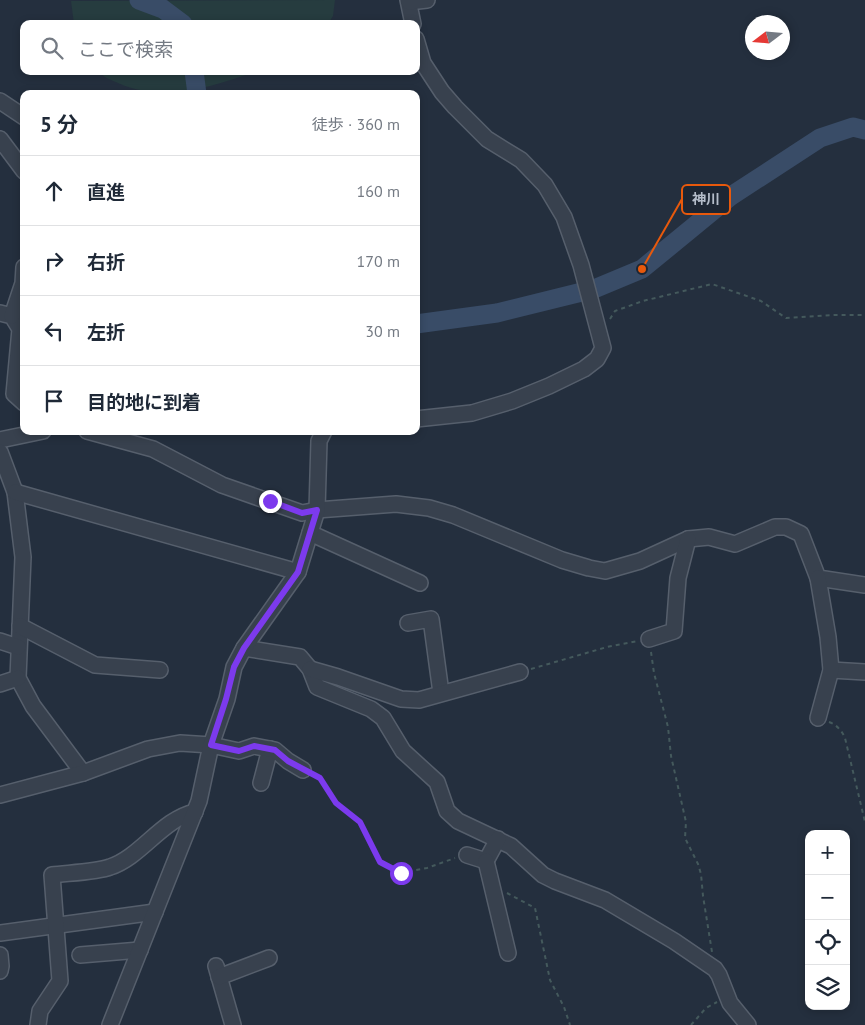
<!DOCTYPE html>
<html lang="ja">
<head>
<meta charset="utf-8">
<style>
  :root { --surface:#fff; --page:#f2f2f3; --text:#1f2937; --muted:#747a83; --line:#e0e1e3 }
  body { margin:0; font-family:"PT Sans","Noto Sans JP",sans-serif; background:var(--page); color:var(--text) }
  .controls { position:absolute; right:15px; bottom:15px; display:grid; overflow:hidden; border-radius:10px; box-shadow:0 2px 8px #0003 }
  .controls button { width:45px; height:45px; display:grid; place-items:center; padding:0; border:0; border-bottom:1px solid var(--line); background:var(--surface); color:var(--text); font:25px sans-serif }
  .compass { position:absolute; left:745px; top:15px; width:45px; height:45px; border-radius:50%; background:var(--surface); box-shadow:0 2px 8px #0003; rotate:254deg }
  .stop { position:absolute; width:15px; height:15px; margin:-11px; border:4px solid #7c3aed; border-radius:50%; background:#fff }
  .stop.end { background:#7c3aed; border-color:#fff; box-shadow:0 1px 5px #0008 }
  .list { margin:0; padding:0; list-style:none }
  h2 { display:flex; justify-content:space-between; align-items:center; height:65px; margin:0; padding:0 20px; font-size:21px }
  h2 small { font-size:16px; font-weight:400; color:var(--muted) }
  .list li { display:grid; grid-template-columns:32px 1fr auto; gap:15px; align-items:center; box-sizing:border-box; height:70px; padding:0 20px; border-top:1px solid var(--line) }
  .list b { display:block; font-size:19px; white-space:nowrap }
  .list em { font-size:16px; font-style:normal; color:var(--muted) }
  .icon { flex:none; width:28px; height:28px; fill:none; stroke:currentColor; stroke-width:2; stroke-linecap:round; stroke-linejoin:round }
  .map { position:relative; flex:none; width:865px; height:1025px; overflow:hidden }
  .search { position:absolute; background:var(--surface); box-shadow:0 2px 8px #0003; left:20px; top:20px; width:400px; height:55px; display:flex; align-items:center; gap:12px; box-sizing:border-box; padding:0 18px; border-radius:10px; color:var(--muted); font-size:19px }
  .panel { position:absolute; background:var(--surface); box-shadow:0 2px 8px #0003; left:20px; top:90px; width:400px; height:345px; border-radius:10px }
  .map>svg:first-child { display:block }
  .green { fill:#263c3f }
  .lines { fill:none; stroke-linecap:round; stroke-linejoin:round }
  .river { stroke:#394c67; stroke-width:19 }
  .minor-casing { stroke:#565f6c; stroke-width:18 }
  .path { stroke:#44595c; stroke-width:2; stroke-dasharray:4 4; stroke-linecap:butt }
  .minor { stroke:#38414e; stroke-width:15 }
  .route { stroke:#7c3aed; stroke-width:6 }
  .leader { fill:none; stroke:#e8590c; stroke-width:2 }
  .callout-dot { fill:#e8590c; stroke:#1d2633; stroke-width:2 }
  .callout { fill:#1d2633; stroke:#e8590c; stroke-width:2 }
  .callout-label { font-size:14px; text-anchor:middle; font-weight:bold; fill:#b4bcc9 }
</style>
</head>
<body>
<div class="map">
<svg width="865" height="1025" viewBox="0 0 865 1025">
  <rect width="100%" height="100%" fill="#242f3e"/>
  <g class="green">
    <path d="M335,0L333,16L328,24H74L71,1Z"/>
    <path d="M98,71H258C211,86 166,104 118,83C111,80 103,77 98,71Z"/>
  </g>
  <g class="lines">
    <g class="river">
      <path d="M139,0L163,9L183,24"/>
      <path d="M194,71L197,94"/>
      <path d="M416,324L497,313L594,289L642,269L731,196L820,138L853,127L865,130"/>
    </g>
    <g class="minor-casing">
      <g id="minor">
        <path d="M408,0L413,24"/>
        <path d="M409,2L427,0"/>
        <path d="M416,39L423,63L442,92L455,107L487,139L521,160L545,185L564,217L581,265L603,348L597,359L584,369L549,386L512,401L472,413L416,419"/>
        <path d="M0,101L24,117"/>
        <path d="M0,139L24,171"/>
        <path d="M0,313L12,316L20,329L14,394L24,403"/>
        <path d="M12,316L23,283L24,267"/>
        <path d="M87,431L153,449L222,485L302,513L317,510L396,504L429,508L453,515L562,560L589,568L605,571L640,561L688,539L709,537L735,544L775,527H786L801,534L818,578L865,585"/>
        <path d="M0,440L43,431"/>
        <path d="M0,452L15,492L23,557L18,678L33,706L83,773"/>
        <path d="M15,492L298,572"/>
        <path d="M310,533L420,583"/>
        <path d="M408,623L431,619L441,693"/>
        <path d="M20,626L95,665L160,670"/>
        <path d="M649,639L674,631L678,578L688,539"/>
        <path d="M0,641L18,647"/>
        <path d="M244,648L300,657L310,669L317,687L371,709L383,718L403,751L437,782L447,811L458,821L511,846L543,875L555,881L605,900L674,941L715,969L719,975L730,1003L748,1025"/>
        <path d="M310,669L338,677L401,699L419,700L520,672"/>
        <path d="M831,670L865,672"/>
        <path d="M0,684L18,678"/>
        <path d="M818,718L831,670L828,637L818,578"/>
        <path d="M261,783L270,749"/>
        <path d="M0,795L83,773L148,749L180,743L211,745L239,751L254,746L275,750L288,761L303,770"/>
        <path d="M467,855L486,861L498,839"/>
        <path d="M486,861L508,953"/>
        <path d="M0,933L155,912"/>
        <path d="M0,955L1,966L0,971"/>
        <path d="M80,955L140,950"/>
        <path d="M216,966L233,1025"/>
        <path d="M219,977L269,958"/>
        <path d="M38,1025L40,1011L60,981L52,875C67,873 97,872 110,867C141,857 162,819 195,812"/>
        <path d="M110,1025L199,801L211,745L227,699L234,667L244,648L298,572L317,510L319,441L324,431"/>
      </g>
    </g>
    <g class="path">
      <path d="M610,319L615,311L643,301L712,284L761,301L786,318L834,315H865"/>
      <path d="M651,652L654,673L668,727L671,756L686,822L685,838L698,864L701,874L703,896L712,952"/>
      <path d="M531,669L607,647L638,641"/>
      <path d="M829,722C837,725 842,731 845,738L865,822"/>
      <path d="M313,774L320,778L336,803L360,822L380,861L392,869L401,873L427,868L455,858"/>
      <path d="M507,893L535,908L550,980L564,1007L570,1025"/>
      <path d="M691,1025L706,1008L717,1002"/>
    </g>
    <use href="#minor" class="minor"/>
  </g>
  <g class="lines">
    <path class="route" d="M270,501L302,513L317,510L298,572L244,648L234,667L226,699L211,745L239,751L254,746L275,750L288,761L320,778L336,803L360,822L380,862L401,873"/>
  </g>
  <path class="leader" d="M642 269L682 199"/>
  <circle class="callout-dot" cx="642" cy="269" r="5"/>
  <rect class="callout" x="682" y="185" width="48" height="29" rx="5"/>
  <g class="callout-label">
    <text x="706" y="204">神川</text>
  </g>
</svg>
<div class="controls">
<button>+</button>
<button>−</button>
<button><svg class="icon" aria-label="locate" viewBox="0 0 24 24"><circle cx="12" cy="12" r="6"/><path d="M12 2v4M12 18v4M2 12h4M18 12h4"/></svg></button>
<button><svg class="icon" aria-label="layers" viewBox="0 0 24 24"><path d="M12 4l9 5-9 5-9-5zM3 14l9 5 9-5"/></svg></button>
</div>
<svg class="compass" viewBox="-18 -18 36 36"><path d="M0-13l5 13h-10z" fill="#e53935"/><path d="M0 13l5-13h-10z" fill="#747a83"/></svg>
<div class="stop" style="left:401px;top:873px"></div>
<div class="stop end" style="left:270px;top:501px"></div>
<div class="search"><svg class="icon" aria-label="search" viewBox="0 0 24 24"><circle cx="10" cy="10" r="6"/><path d="M15 15l6 6"/></svg>ここで検索</div>
<section class="panel">
<h2>5 分<small>徒歩 · 360 m</small></h2>
<ul class="list">
<li><svg class="icon" aria-label="ahead" viewBox="0 0 24 24"><path d="M12 20V5M6 11l6-6 6 6"/></svg><div><b>直進</b></div><em>160 m</em></li>
<li><svg class="icon" aria-label="right" viewBox="0 0 24 24"><path d="M7 20v-9h11M14 6l5 5-5 5"/></svg><div><b>右折</b></div><em>170 m</em></li>
<li><svg class="icon" aria-label="left" viewBox="0 0 24 24"><path d="M17 20v-9H6M10 6l-5 5 5 5"/></svg><div><b>左折</b></div><em>30 m</em></li>
<li><svg class="icon" aria-label="arrive" viewBox="0 0 24 24"><path d="M6 21V4h12l-3 4 3 4H6"/></svg><div><b>目的地に到着</b></div></li>
</ul>
</section>
</div>
</body>
</html>
